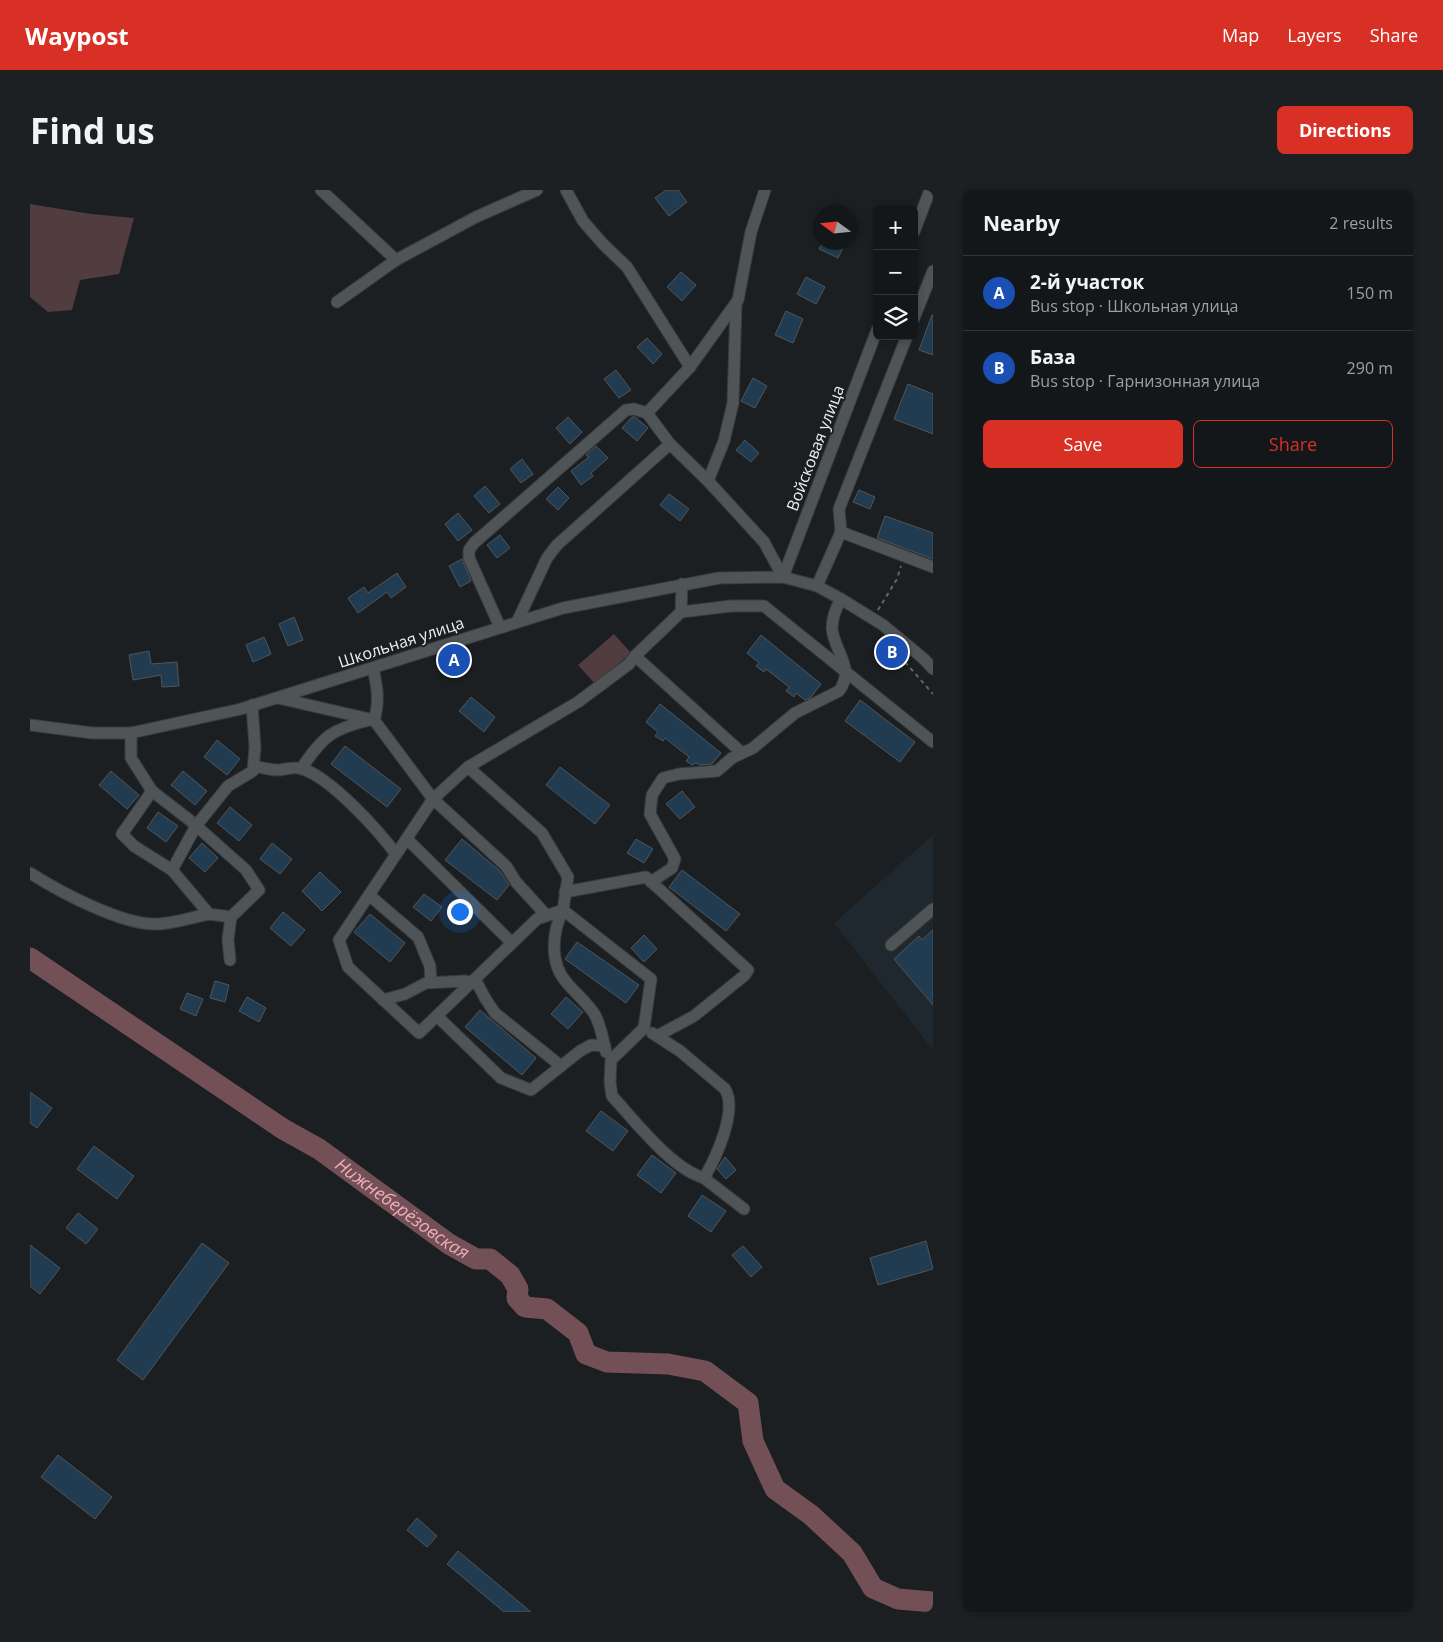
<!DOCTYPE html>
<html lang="en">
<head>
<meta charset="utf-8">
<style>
  :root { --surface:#14171a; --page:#1d2023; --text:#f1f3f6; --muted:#9d9fa2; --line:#333639; --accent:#d93025 }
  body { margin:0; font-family:"Open Sans",sans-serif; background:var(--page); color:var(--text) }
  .controls { position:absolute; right:15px; top:15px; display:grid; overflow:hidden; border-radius:8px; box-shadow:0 2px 8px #0003 }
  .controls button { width:45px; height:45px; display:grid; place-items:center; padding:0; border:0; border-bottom:1px solid var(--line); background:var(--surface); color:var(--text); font:25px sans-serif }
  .compass { position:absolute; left:783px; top:15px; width:45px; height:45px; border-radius:50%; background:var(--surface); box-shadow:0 2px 8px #0003; rotate:285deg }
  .you { position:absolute; left:429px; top:721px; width:18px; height:18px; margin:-12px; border:4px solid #fff; border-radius:50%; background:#1a73e8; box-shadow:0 0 0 8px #1a73e833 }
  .badge { display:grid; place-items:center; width:32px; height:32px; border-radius:50%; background:var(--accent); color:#fff; font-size:16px; font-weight:700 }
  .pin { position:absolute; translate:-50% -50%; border:2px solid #fff; box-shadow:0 1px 5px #0006 }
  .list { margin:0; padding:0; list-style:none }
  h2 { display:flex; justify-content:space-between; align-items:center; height:65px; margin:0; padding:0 20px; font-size:21px }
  h2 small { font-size:16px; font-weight:400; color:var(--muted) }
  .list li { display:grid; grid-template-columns:32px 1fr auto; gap:15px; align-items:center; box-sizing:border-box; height:75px; padding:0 20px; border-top:1px solid var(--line) }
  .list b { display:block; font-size:19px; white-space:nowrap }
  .list p { margin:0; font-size:16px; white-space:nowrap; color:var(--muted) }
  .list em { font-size:16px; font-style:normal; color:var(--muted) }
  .actions { display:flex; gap:10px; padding:15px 20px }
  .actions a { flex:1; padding:11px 0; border:1px solid var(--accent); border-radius:8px; text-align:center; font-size:18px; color:var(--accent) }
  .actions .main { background:var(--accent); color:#fff }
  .icon { flex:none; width:28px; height:28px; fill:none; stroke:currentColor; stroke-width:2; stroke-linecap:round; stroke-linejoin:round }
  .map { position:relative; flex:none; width:903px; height:1422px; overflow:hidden; border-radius:8px }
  header { display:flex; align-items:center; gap:30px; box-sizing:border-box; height:70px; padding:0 25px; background:var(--accent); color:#fff }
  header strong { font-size:24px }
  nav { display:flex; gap:28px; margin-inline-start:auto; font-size:18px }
  .intro { display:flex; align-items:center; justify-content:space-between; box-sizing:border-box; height:120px; padding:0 30px }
  h1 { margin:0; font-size:35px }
  .button { padding:12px 22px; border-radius:8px; background:var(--accent); color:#fff; font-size:18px; font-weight:700 }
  main { display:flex; gap:30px; padding:0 30px }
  aside { flex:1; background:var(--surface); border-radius:8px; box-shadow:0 2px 8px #0003 }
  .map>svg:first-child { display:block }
  .built { fill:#1f282f }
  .green { fill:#513c40 }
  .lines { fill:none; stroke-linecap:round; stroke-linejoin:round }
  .river { stroke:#734f56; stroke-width:21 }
  .building { fill:#213c51; stroke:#515559 }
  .minor-casing { stroke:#393c3e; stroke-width:13 }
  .path { stroke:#626568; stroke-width:2; stroke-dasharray:4 4; stroke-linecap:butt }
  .minor { stroke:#4f5457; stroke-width:11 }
  .labels { text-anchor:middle; stroke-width:4; stroke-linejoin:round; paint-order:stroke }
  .street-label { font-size:16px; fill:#edf0f2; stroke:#1b1f22 }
  .water-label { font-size:18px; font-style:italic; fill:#eeacb9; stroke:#1b1f22 }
</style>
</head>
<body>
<header>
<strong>Waypost</strong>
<nav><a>Map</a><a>Layers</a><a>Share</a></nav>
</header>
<div class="intro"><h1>Find us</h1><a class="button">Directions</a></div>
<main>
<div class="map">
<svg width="903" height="1422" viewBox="0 0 903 1422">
  <rect width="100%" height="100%" fill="#1b1f22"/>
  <path class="built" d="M903,645V860L804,733Z"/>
  <g class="green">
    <path d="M0,14L61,24L104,28L89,84L50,90L42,120L18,122L0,107Z"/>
    <path d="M584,444L601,463L565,494L548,475Z"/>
  </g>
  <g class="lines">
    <path class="river" id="s1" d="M0,768L253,939L289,959L419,1054L446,1069H460L480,1085L488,1099L487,1108L495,1117L517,1119L548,1143L556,1164L577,1172L638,1174L675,1181L718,1213L723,1251L745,1299L781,1325L822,1363L843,1398L868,1409L903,1412"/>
  </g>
  <g class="building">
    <path d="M636,0H648L657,12L639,26L625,8Z"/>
    <path d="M793,52H816L808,68L789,59Z"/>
    <path d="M651,82L666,95L652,111L637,97Z"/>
    <path d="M776,87L795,97L786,114L767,104Z"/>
    <path d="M756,121L773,129L763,153L745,145Z"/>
    <path d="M902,125H903V165L889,160Z"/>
    <path d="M617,148L632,164L623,174L607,157Z"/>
    <path d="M586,180L601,200L589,208L574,189Z"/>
    <path d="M723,188L737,196L725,218L711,211Z"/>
    <path d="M878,194L903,204V244L864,229Z"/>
    <path d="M538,227L552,242L540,254L526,238Z"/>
    <path d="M602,227H605L618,238L607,251L592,238Z"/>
    <path d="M715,250L729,263L721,272L706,260Z"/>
    <path d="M566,256L578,268L561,283L563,286L551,295L541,281L559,267L556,265Z"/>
    <path d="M492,269L503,284L491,293L480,279Z"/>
    <path d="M455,296L470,314L459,323L444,306Z"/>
    <path d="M528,297L539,308L528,320L516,309Z"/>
    <path d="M829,300L845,307L840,319L823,312Z"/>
    <path d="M639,304L659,319L650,331L630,315Z"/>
    <path d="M428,323L442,340L428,351L415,334Z"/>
    <path d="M855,326L903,343V369L847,348Z"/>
    <path d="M470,345L480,358L467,368L457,355Z"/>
    <path d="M432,369L441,391L430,397L419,376Z"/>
    <path d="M367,383L376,397L361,408L357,402L328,423L318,408L334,397L338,403Z"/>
    <path d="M264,427L273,450L258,456L249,434Z"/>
    <path d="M731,445L791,494L781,507L775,510L766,503L764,507L756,501L759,497L736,479L734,482L726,476L729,473L717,463Z"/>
    <path d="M234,447L241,464L223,472L216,455Z"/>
    <path d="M119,461L121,474L147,472L149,496L132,497L131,485L103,490L99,465Z"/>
    <path d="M441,507L465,527L454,542L429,521Z"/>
    <path d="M830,510L885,552L870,572L815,531Z"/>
    <path d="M630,514L691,563L682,574L669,575L666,573L662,575L656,571L659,567L635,548L633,551L625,546L628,542L616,532Z"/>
    <path d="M187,550L210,569L197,585L174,567Z"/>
    <path d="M315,556L371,599L357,617L301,574Z"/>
    <path d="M530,577L580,615L565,634L516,595Z"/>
    <path d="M81,581L109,605L97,619L69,595Z"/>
    <path d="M153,581L177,601L165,615L141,595Z"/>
    <path d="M652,601L665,617L650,629L636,614Z"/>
    <path d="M200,617L222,635L209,651L187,633Z"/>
    <path d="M128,622L148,636L136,652L117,638Z"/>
    <path d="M432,649L470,681L479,695L467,710L415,670Z"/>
    <path d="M606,649L623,659L614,673L597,663Z"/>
    <path d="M172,653L188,668L175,682L159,668Z"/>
    <path d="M242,653L262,669L250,684L230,669Z"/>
    <path d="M652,680L710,724L696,741L639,697Z"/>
    <path d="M290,682L311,702L292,721L272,701Z"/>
    <path d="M394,704L412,717L401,731L383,717Z"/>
    <path d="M253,722L275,740L261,756L240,738Z"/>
    <path d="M340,724L375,753L360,772L324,742Z"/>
    <path d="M903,740V815L864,769L889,746L892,750Z"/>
    <path d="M614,745L627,759L614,772L601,758Z"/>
    <path d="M547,752L609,795L596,813L535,769Z"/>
    <path d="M185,791L199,795L195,812L180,808Z"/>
    <path d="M157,803L173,809L166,826L150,819Z"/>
    <path d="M217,807L236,818L229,832L209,821Z"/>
    <path d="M536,807L553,822L538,839L521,824Z"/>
    <path d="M450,820L506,868L492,885L435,837Z"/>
    <path d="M0,902L22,918L7,938L0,933Z"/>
    <path d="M571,921L598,941L583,961L556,941Z"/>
    <path d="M64,956L104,986L87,1009L47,979Z"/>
    <path d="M622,965L646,983L631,1003L607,985Z"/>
    <path d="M695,967L706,980L696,989L687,979Z"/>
    <path d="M672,1005L696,1021L681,1042L658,1026Z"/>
    <path d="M48,1023L68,1039L56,1054L36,1038Z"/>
    <path d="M896,1051L903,1079L848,1095L840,1068Z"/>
    <path d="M172,1053L199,1073L113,1190L87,1170Z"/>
    <path d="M0,1055L30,1078L10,1104L0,1096Z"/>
    <path d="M713,1056L732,1077L721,1087L702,1065Z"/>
    <path d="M28,1265L82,1307L65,1329L11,1287Z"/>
    <path d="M387,1328L407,1346L397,1357L377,1340Z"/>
    <path d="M428,1361L501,1422H474L417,1374Z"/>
  </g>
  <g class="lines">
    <g class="minor-casing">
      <g id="minor">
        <path d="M291,0L366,70"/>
        <path d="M536,0L553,31L573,54L597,77L660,177"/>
        <path d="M735,0L721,42L708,110L660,177L617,223L640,254L678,291L734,352L753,387"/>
        <path d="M884,42L900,0"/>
        <path d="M307,112L366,70L446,27L507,0"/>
        <path d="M884,128L903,81"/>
        <path d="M678,291L694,251L703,213L706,114"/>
        <path d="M811,342L809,319L877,146"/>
        <path d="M753,387L847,140"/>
        <path d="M787,396L811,342L903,377"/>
        <path d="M651,422L701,416H734L903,552"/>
        <path d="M487,432L517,368L527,355L640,254"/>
        <path d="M470,437L439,368V360L444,353L596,220L604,219L617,223"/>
        <path d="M605,466L712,563"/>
        <path d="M343,478C347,496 350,512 344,530"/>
        <path d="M248,508L344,530"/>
        <path d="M344,530L403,609L438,577L512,643L538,687L533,720L621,789L614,838L581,870L580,892L582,906C606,932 641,978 674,988L714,1019"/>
        <path d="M0,535L62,543H101L211,519L533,418L689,388L753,387L787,396L811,409L853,435L894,469L903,479"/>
        <path d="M101,543V568L122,601L162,632L216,680L229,700L201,727L198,749L200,770"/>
        <path d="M224,576C233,578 241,580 250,580C258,579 265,576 273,579C302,589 348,640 366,664"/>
        <path d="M438,577L548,512L599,474L605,466L651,422L652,394"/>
        <path d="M271,579C293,546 302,539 340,530"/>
        <path d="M122,601L92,644L104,656L142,680L179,724L201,727"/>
        <path d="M377,649L482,753"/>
        <path d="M142,680L166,636L198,596L223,581L225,557L222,515"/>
        <path d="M0,683C30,702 92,735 126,734C144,734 162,727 179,724"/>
        <path d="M621,692L642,678L645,669L620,624L622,605L633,588L649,584L687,581L702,568L723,558L765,523L809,501C826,478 804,462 802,438C802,427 806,418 811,409"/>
        <path d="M535,702L616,687L718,780L715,785L664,826L627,846"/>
        <path d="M339,705L388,747L400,776L401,792"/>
        <path d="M533,720C522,742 519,773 537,793C546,804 558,813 565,825C571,836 573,850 576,862"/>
        <path d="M517,726L486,692L476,676L403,609L309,750L318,777L389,843L507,729L533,720"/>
        <path d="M861,755L903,719"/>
        <path d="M445,789L455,808L465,823L531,876"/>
        <path d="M353,810L375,804L396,793L435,791L442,793"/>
        <path d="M407,826L471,888L501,900L550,861L561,855L575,856"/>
        <path d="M622,843L650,861L695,899C708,920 686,968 674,988"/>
      </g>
    </g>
    <g class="path">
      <path d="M848,420L867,389L871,376"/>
      <path d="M852,450L875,472L903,504"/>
    </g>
    <use href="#minor" class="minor"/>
  </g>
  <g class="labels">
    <g class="street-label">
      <text transform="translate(785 258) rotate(-69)" y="6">Войсковая улица</text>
      <text transform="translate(371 452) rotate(-18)" y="6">Школьная улица</text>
    </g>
    <g class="water-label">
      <text dy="6" stroke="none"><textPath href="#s1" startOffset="449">Нижнеберёзовская</textPath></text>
    </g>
  </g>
</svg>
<div class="controls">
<button>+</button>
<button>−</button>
<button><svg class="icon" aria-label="layers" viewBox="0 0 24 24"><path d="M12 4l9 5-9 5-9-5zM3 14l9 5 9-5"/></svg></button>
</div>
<svg class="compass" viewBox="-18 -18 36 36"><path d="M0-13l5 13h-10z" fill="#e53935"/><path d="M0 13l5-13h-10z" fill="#9d9fa2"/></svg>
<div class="you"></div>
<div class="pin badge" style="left:424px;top:470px;background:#1a4fb4">A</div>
<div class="pin badge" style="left:862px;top:462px;background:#1a4fb4">B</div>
</div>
<aside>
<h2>Nearby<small>2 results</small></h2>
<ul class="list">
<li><span class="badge" style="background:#1a4fb4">A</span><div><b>2-й участок</b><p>Bus stop · Школьная улица</p></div><em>150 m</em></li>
<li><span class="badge" style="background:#1a4fb4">B</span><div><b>База</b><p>Bus stop · Гарнизонная улица</p></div><em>290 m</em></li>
</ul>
<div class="actions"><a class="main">Save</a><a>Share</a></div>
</aside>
</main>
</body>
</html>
